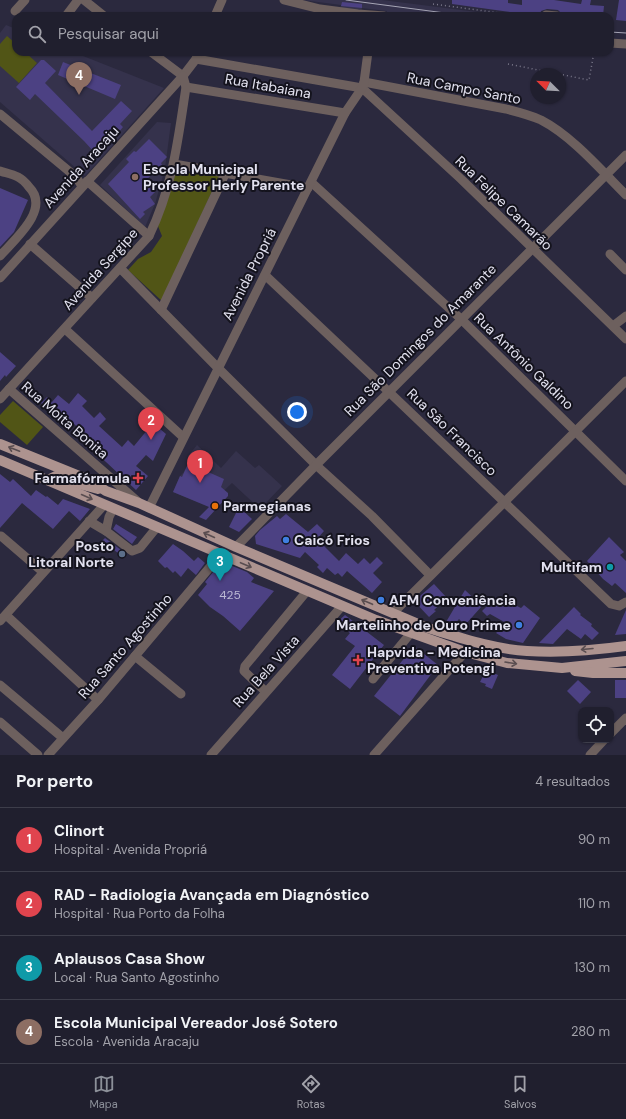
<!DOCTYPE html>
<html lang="pt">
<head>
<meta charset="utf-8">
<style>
  :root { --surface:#201f2e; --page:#2d2c3a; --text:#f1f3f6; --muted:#a2a2aa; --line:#3d3d4a; --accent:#8c9099 }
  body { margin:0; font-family:"DM Sans",sans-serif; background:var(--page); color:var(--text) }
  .controls { position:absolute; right:12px; bottom:12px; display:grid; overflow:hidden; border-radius:8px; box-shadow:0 1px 3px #0004 }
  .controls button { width:36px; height:36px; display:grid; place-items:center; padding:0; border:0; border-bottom:1px solid var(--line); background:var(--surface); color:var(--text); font:20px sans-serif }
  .compass { position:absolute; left:530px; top:68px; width:36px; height:36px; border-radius:50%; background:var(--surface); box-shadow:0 1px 3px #0004; rotate:294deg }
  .you { position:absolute; left:297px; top:412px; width:14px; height:14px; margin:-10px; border:3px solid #fff; border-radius:50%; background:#1a73e8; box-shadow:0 0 0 6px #1a73e833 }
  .badge { display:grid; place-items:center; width:26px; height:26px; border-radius:50%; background:var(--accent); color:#fff; font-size:13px; font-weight:700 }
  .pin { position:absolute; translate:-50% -33px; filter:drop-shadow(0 1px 2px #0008) }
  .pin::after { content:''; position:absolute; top:21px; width:14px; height:12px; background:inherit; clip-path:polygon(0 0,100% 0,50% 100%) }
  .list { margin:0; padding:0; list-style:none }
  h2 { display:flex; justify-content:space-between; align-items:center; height:52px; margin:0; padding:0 16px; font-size:17px }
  h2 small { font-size:13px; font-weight:400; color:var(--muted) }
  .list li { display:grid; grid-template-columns:26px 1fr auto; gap:12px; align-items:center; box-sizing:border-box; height:64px; padding:0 16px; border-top:1px solid var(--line) }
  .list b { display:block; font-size:15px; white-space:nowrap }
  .list p { margin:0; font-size:13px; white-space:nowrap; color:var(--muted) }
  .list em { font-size:13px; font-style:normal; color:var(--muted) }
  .icon { flex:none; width:22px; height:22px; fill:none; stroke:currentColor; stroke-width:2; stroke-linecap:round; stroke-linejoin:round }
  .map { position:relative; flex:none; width:626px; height:755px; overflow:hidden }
  .search { position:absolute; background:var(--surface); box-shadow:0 1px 3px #0004; left:12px; right:12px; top:12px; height:44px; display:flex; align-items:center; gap:10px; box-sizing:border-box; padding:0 14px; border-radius:12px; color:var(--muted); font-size:15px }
  .sheet { height:308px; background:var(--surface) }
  nav { display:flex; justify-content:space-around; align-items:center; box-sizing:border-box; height:56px; border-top:1px solid var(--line); background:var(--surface); font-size:11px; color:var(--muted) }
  nav a { display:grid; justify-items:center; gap:2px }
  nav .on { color:var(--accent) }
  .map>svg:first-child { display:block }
  .built { fill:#35324c }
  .green { fill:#515516 }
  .building { fill:#4c4183 }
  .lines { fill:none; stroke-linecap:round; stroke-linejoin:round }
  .path { stroke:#7b798b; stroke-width:1.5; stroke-dasharray:1 3; stroke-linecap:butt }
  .minor { stroke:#6d605e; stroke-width:9 }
  .major { stroke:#ad938f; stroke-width:10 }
  .tram { stroke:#a7a6b6; stroke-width:1 }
  .oneway { stroke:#594d50 }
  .education-dot { fill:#8d6e63; stroke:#14131d; stroke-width:1.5 }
  .health-dot { fill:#e0444e; stroke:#14131d; stroke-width:1.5 }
  .food-dot { fill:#e8710a; stroke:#14131d; stroke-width:1.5 }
  .shop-dot { fill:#3f7fe0; stroke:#14131d; stroke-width:1.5 }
  .service-dot { fill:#5c6f8a; stroke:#14131d; stroke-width:1.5 }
  .culture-dot { fill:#0f9aa8; stroke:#14131d; stroke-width:1.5 }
  .labels { text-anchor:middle; stroke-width:4; stroke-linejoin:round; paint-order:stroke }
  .number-label { font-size:12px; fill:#bcb9d4 }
  .street-label { font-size:14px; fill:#e2e1ef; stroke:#14131d }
  .poi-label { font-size:14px; font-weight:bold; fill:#e2e1ef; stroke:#14131d; text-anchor:start }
</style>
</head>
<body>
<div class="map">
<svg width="626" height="755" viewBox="0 0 626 755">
  <rect width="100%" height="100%" fill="#2b293e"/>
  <g class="built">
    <path d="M303,0H382L509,16H408L386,13L387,11L362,8L361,13L340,10L341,5Z"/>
    <path d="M6,25L16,29V52H73L164,88L85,176L0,102V33Z"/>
    <path d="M157,122L171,123L165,168L155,204L145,227L100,185Z"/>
    <path d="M197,445L221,468L236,451L255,468L259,465L282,486L260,509L232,483L208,506L173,492L180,476L183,473L187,466L190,464L188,456Z"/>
  </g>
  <g class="green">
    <path d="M7,36L16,44V52H25L37,63L19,83L0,66V44Z"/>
    <path d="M176,172L219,176L162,301L128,270L138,259L151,252L162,236L158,226Z"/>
    <path d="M13,401L43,427L27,445L0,422V415Z"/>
  </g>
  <g class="building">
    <path d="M452,0H508V3L522,5V0H554L581,4L582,0H591L590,5L604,6L603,16H583L562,14L558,10L547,9L541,11L540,16L452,4Z"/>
    <path d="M619,0H626V21L616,20Z"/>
    <path d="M342,2L362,4V8L341,6Z"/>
    <path d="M41,60H44L56,71L45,83L92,131L121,101L132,111L120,124L123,127L118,133L114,130L94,152L84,141L35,94L30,100L16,87Z"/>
    <path d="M63,62L121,85L115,99L58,75Z"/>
    <path d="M149,139L167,157L161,163L162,165L145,181L156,191L150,197L155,204L143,212L145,214L140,219L108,184L129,162L126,159L134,151L136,152Z"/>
    <path d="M0,188L28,200L14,232L0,247Z"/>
    <path d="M0,352L16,366L6,377L5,375L0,381Z"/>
    <path d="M78,393L87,401L82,406L94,418L100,412L106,419L99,426L122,447L128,440L134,446L153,423L166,434L153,461L146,455L136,466L148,476L136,490L91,448L95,444L70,420L66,425L41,403L47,397L52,402L58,395L69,404Z"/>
    <path d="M190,464L224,479L221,487L228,493V496L206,520L199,517L209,507L173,492L180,476L182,477L187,466H189Z"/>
    <path d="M0,474L10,482L13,479L31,496L36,490L46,497L47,496L58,505L63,499L90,509L80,521L69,511L53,529L22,503L0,528Z"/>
    <path d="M239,507L252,519L239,532L229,527Z"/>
    <path d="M286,514L308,532L317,524L324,531L317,539L339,561L346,553L358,564L364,558L370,564L377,557L383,563L373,573L382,582L372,593L347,571L342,577L338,573L335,575L327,568L323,573L317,567L319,565L305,552L300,558L256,544L255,536L260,530L277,516L280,519Z"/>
    <path d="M116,524L137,537L132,544L113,529Z"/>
    <path d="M609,537L624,552L620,555L626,561V593L615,583L612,586L603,579L587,561Z"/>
    <path d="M105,538L125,553L122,556L102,541Z"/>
    <path d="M173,544L183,551L194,561L198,557L205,563L196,575L188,568L181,577L175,571L173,573L167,567L165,568L158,561Z"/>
    <path d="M225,563L247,572L254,578L251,582L274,591L240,631L223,616L210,607L198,595L207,584L205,582L214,571L216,573Z"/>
    <path d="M434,584L447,598L434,610L436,611L429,617L414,601Z"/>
    <path d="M465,590L482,606L465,625L459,619L453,626L446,622Z"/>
    <path d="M496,597L504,604L507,601L521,608L524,605L540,618L523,643L506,639L496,633L506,623L490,614L487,616L482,611Z"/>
    <path d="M574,607L581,614L580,615L592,624L591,626L599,633L592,640L585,634L581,639L567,629L553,644L539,643Z"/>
    <path d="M626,610V634L615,635L618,628Z"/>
    <path d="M345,615L384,645L350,689L332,675L355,646L345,639L350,633L336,623Z"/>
    <path d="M414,646L438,665L400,716L374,696Z"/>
    <path d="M486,670L498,675L492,689L485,686L486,684L480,682Z"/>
    <path d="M578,680L591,692L580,704L567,691Z"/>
    <rect x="615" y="680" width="11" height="18"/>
  </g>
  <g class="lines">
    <g class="path">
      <path d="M433,4L522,16"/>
      <path d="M508,64L589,80L594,52"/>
    </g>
    <g class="minor">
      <path d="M84,0L104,16"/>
      <path d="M284,0L320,9L358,14L384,16"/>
      <path d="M15,11L25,0"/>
      <path d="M546,15L557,16"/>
      <path d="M66,16L78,0"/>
      <path d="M215,16L222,0"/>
      <path d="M610,43L626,44"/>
      <path d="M151,52L183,76"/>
      <path d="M196,59L362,88L461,179L626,339"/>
      <path d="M364,82L506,109C518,112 530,115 541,120C572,136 601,170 626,195"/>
      <path d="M186,87L345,113"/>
      <path d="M0,114L76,177L82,186"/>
      <path d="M174,164L308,188"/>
      <path d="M0,171C6,173 12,174 18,177C22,179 26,183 29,187C51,209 15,239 0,256"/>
      <path d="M87,181L149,236"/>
      <path d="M311,182L461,319L626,481"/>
      <path d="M30,244L92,298"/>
      <path d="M610,254L626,270"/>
      <path d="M120,268L218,368L316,465L372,516L430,575"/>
      <path d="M265,275L389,392L611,604L619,606L626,602"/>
      <path d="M0,278L183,76L196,59L199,52"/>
      <path d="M161,310L226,172"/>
      <path d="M613,326L626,316"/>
      <path d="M65,329L183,437"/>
      <path d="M9,389L137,501"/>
      <path d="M0,399L149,236C173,186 178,140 186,87L183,76"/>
      <path d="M149,508L345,113L362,88L364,82L368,52"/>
      <path d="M113,509L109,517L106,531L132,551L140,548L157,527"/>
      <path d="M89,521L106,531"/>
      <path d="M1,536L43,572"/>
      <path d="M236,547L316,465L626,155"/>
      <path d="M393,613L626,381"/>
      <path d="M6,615L98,700"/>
      <path d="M0,621L104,505"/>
      <path d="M135,656L181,694"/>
      <path d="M373,679L410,634"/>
      <path d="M0,685L63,738"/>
      <path d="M266,692L244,671L245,666L307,591"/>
      <path d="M0,722L38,755"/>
      <path d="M611,733L626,718"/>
      <path d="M48,755L98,700L221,554"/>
      <path d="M211,755L342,606"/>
      <path d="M374,755L465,652"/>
      <path d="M590,755L604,740"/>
    </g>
    <g class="major">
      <path d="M0,444L89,480L106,491L139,503L236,547L428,628C461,638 493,649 527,651C557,653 597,650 626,646"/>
      <path d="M0,460L376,620L465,652L507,663L562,668L626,661"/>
      <path d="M48,480L56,476H60L83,485L98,489"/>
      <path d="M575,671L593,673H626"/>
    </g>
    <g class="tram">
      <path d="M346,0L468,16"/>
      <path d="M610,32L626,33"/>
    </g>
  </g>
  <defs><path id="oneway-shaft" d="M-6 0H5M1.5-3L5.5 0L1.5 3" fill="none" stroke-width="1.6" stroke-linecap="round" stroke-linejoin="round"/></defs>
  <g class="oneway">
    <use href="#oneway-shaft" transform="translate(14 449) rotate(-159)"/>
    <use href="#oneway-shaft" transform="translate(87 497) rotate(24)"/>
    <use href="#oneway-shaft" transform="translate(209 535) rotate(-156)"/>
    <use href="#oneway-shaft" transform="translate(246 565) rotate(23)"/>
    <use href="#oneway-shaft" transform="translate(367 602) rotate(-157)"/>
    <use href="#oneway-shaft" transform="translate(587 649) rotate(175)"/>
    <use href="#oneway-shaft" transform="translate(511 663) rotate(9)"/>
  </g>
  <circle class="education-dot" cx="135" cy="177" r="4"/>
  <g class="health-dot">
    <path d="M136 472h4v4h4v4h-4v4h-4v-4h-4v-4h4z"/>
    <path d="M356 654h4v4h4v4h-4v4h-4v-4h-4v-4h4z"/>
  </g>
  <circle class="food-dot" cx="215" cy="506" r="4"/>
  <g class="shop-dot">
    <circle cx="286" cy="540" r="4"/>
    <circle cx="381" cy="600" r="4"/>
    <circle cx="519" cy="625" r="4"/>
  </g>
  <circle class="service-dot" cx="122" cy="554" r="4"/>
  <circle class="culture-dot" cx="610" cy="567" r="4"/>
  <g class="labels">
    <g class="number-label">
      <text x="230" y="599">425</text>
    </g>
    <g class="street-label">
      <text transform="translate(268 86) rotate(10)" y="5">Rua Itabaiana</text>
      <text transform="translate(464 88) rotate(11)" y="5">Rua Campo Santo</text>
      <text transform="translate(81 167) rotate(-48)" y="5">Avenida Aracaju</text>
      <text transform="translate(504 203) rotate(44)" y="5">Rua Felipe Camarão</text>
      <text transform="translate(100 269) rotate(-48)" y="5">Avenida Sergipe</text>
      <text transform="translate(249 274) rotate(-63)" y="5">Avenida Propriá</text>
      <text transform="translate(420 340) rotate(-45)" y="5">Rua São Domingos do Amarante</text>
      <text transform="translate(524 361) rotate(44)" y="5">Rua Antônio Galdino</text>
      <text transform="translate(65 420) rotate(41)" y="5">Rua Moita Bonita</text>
      <text transform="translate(452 432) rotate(44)" y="5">Rua São Francisco</text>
      <text transform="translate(125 646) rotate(-49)" y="5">Rua Santo Agostinho</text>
      <text transform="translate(266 671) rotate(-48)" y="5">Rua Bela Vista</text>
    </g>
    <g class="poi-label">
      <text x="143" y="174">Escola Municipal<tspan x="143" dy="16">Professor Herly Parente</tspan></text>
      <text x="130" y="483" text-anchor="end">Farmafórmula</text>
      <text x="223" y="511">Parmegianas</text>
      <text x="294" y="545">Caicó Frios</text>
      <text x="114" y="551" text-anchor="end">Posto<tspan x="114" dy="16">Litoral Norte</tspan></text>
      <text x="602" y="572" text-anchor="end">Multifam</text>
      <text x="389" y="605">AFM Conveniência</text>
      <text x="511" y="630" text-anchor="end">Martelinho de Ouro Prime</text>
      <text x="367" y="657">Hapvida - Medicina<tspan x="367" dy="16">Preventiva Potengi</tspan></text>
    </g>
  </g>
</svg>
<div class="controls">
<button><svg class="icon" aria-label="locate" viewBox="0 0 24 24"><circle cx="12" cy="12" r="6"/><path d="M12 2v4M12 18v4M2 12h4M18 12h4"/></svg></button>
</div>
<svg class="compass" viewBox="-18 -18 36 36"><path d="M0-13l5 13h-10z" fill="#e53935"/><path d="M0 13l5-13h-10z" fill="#a2a2aa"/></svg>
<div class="you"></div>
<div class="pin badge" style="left:200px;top:483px;background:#e0444e">1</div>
<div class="pin badge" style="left:151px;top:440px;background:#e0444e">2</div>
<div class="pin badge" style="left:220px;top:581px;background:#0f9aa8">3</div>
<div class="pin badge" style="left:79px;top:95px;background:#8d6e63">4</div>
<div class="search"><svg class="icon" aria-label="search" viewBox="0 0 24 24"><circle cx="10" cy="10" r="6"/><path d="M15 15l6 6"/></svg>Pesquisar aqui</div>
</div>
<section class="sheet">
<h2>Por perto<small>4 resultados</small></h2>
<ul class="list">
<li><span class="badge" style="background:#e0444e">1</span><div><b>Clinort</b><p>Hospital · Avenida Propriá</p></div><em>90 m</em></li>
<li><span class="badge" style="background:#e0444e">2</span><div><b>RAD - Radiologia Avançada em Diagnóstico</b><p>Hospital · Rua Porto da Folha</p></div><em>110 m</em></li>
<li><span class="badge" style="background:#0f9aa8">3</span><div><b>Aplausos Casa Show</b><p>Local · Rua Santo Agostinho</p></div><em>130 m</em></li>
<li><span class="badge" style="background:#8d6e63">4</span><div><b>Escola Municipal Vereador José Sotero</b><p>Escola · Avenida Aracaju</p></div><em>280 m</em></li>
</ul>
</section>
<nav>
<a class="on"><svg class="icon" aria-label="map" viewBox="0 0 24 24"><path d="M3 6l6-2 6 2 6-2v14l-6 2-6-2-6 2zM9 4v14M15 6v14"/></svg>Mapa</a>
<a><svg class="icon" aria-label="directions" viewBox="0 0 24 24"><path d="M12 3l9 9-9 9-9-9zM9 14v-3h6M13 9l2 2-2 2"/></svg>Rotas</a>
<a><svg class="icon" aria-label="saved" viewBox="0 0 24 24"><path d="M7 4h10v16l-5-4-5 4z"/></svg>Salvos</a>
</nav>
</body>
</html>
